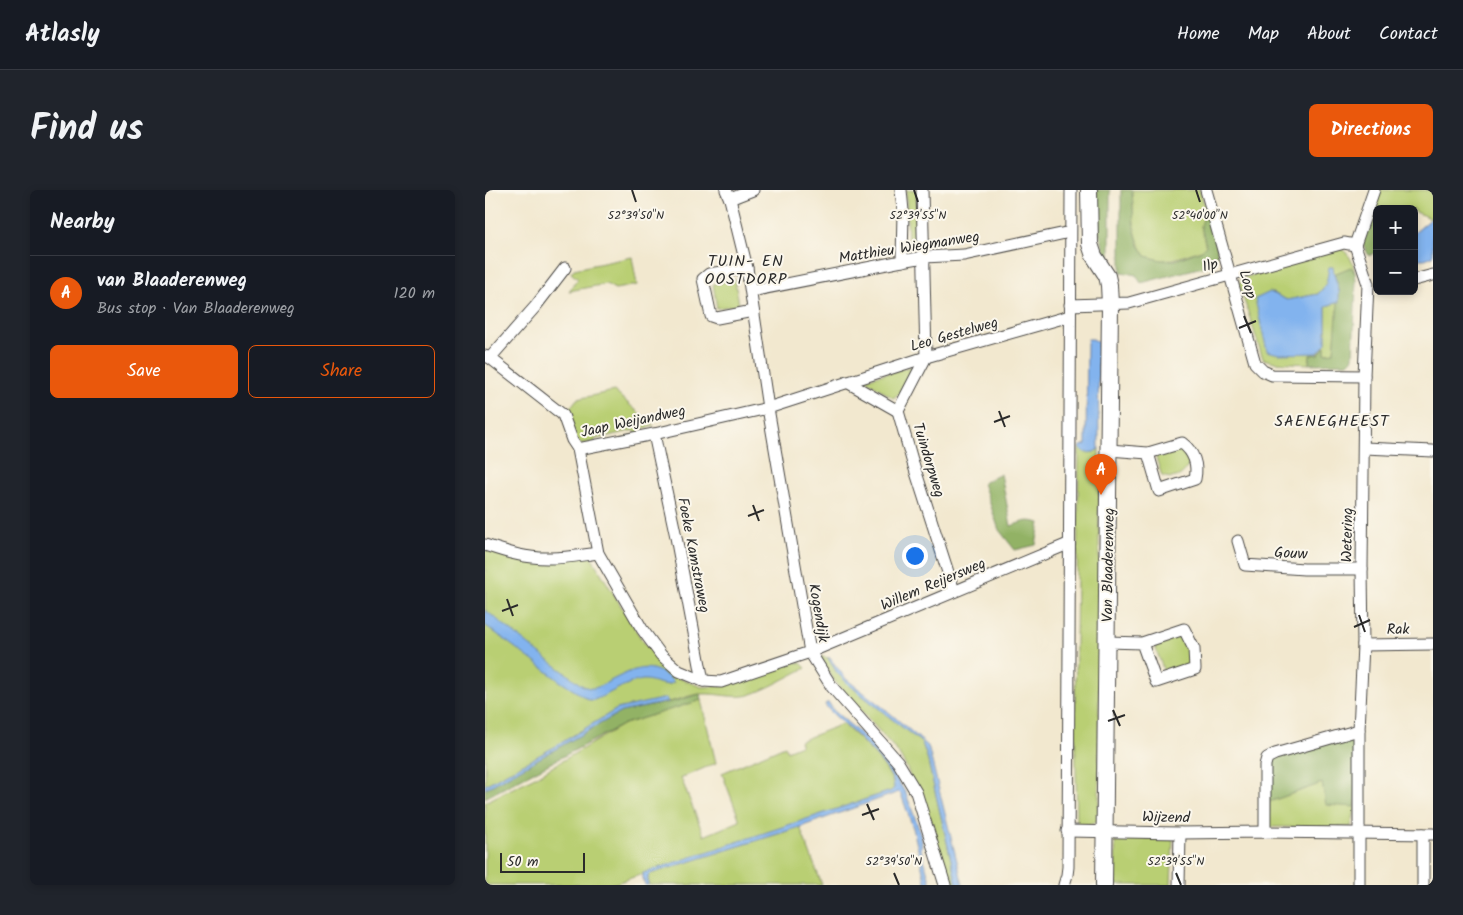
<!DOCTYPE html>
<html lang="en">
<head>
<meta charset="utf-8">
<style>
  :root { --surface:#171b24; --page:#20242c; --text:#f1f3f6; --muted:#9ea1a6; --line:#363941; --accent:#ea580c }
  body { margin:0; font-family:Kalam,sans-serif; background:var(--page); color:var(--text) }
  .controls { position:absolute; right:15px; top:15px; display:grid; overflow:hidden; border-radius:8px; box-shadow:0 2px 8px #0003 }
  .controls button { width:45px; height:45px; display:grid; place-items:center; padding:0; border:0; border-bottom:1px solid var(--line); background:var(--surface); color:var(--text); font:25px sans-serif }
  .scale { position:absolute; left:15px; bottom:12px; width:85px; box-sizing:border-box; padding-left:5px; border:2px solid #2b2b2b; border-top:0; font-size:14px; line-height:18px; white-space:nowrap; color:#2b2b2b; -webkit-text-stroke:4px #fbf7ec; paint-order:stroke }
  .you { position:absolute; left:429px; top:365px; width:18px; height:18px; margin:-12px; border:4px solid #fff; border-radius:50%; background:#1a73e8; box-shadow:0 0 0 8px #1a73e833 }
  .badge { display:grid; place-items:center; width:32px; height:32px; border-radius:50%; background:var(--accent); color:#fff; font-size:16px; font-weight:700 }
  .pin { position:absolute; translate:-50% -41px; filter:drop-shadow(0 1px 2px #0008) }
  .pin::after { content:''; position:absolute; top:26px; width:18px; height:15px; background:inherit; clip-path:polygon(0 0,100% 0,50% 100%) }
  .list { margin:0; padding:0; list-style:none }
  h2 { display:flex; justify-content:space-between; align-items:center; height:65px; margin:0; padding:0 20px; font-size:21px }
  h2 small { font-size:16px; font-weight:400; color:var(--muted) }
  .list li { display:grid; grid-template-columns:32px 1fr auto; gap:15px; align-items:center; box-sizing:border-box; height:75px; padding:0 20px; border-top:1px solid var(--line) }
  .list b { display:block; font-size:19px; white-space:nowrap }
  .list p { margin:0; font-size:16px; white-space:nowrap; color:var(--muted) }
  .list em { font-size:16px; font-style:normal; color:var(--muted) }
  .actions { display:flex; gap:10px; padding:15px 20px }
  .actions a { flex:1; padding:11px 0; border:1px solid var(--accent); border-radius:8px; text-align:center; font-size:18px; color:var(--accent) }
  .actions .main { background:var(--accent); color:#fff }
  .map { position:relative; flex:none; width:948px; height:695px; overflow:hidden; border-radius:8px }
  header { display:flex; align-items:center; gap:30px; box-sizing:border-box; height:70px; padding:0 25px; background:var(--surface); border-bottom:1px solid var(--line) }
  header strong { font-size:24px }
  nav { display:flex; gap:28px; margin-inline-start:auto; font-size:18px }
  .intro { display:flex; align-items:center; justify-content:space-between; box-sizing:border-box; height:120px; padding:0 30px }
  h1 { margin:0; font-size:35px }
  .button { padding:12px 22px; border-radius:8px; background:var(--accent); color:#fff; font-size:18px; font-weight:700 }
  main { display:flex; gap:30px; padding:0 30px }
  aside { flex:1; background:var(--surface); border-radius:8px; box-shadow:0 2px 8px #0003 }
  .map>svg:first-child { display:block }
  .green { fill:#b9cf73; stroke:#727d4f }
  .forest { fill:#92b265; stroke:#5e6e48 }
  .water { fill:#82b3ee; stroke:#566f8c }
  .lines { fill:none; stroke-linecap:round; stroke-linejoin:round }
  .street-casing { stroke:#494744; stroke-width:13 }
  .secondary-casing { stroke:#494744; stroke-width:18 }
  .street { stroke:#fff; stroke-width:11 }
  .secondary { stroke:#fff; stroke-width:16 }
  .ticks { fill:none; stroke:#2b2b2b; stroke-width:2 }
  .labels { text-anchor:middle; stroke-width:4; stroke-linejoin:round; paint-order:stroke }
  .street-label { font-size:15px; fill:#2b2b2b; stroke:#fbf7ec }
  .neighbourhood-label { font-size:16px; letter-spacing:1px; fill:#2b2b2b; stroke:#fbf7ec }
  .ticks-label { font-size:12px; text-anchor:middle; fill:#2b2b2b; stroke:#fbf7ec; stroke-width:4; stroke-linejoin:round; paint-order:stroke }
</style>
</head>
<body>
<header>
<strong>Atlasly</strong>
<nav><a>Home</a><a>Map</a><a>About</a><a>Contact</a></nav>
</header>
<div class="intro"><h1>Find us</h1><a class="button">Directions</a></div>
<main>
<aside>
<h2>Nearby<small></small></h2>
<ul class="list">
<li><span class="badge">A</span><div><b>van Blaaderenweg</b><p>Bus stop · Van Blaaderenweg</p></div><em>120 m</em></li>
</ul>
<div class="actions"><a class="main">Save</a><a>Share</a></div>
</aside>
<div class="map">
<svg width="948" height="695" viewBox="0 0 948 695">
  <rect width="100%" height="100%" fill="#fbf7ec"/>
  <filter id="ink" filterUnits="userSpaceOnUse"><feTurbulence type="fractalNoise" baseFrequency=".02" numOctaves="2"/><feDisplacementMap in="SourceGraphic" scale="10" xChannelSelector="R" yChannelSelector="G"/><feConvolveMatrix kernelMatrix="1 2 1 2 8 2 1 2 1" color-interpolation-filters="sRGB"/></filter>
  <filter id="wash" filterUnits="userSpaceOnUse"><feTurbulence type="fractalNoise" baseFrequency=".0096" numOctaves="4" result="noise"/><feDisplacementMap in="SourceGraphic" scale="20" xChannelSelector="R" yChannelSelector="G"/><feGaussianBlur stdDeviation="1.12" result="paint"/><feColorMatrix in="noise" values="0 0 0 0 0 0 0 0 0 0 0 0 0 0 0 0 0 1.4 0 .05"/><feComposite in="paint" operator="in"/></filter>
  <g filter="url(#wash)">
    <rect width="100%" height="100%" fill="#f2e8cf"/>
    <g class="green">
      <path d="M421,0L433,1L432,45L431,52L426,55L423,53Z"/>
      <path d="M647,0H715L721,20L716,36L721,57C716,61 713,61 707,63C688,69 681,74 661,66C646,44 649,25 647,0Z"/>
      <path d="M895,0H948V23L946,29L929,21V19H892V33H884Z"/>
      <path d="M851,58C863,59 868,71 870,83L866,77L849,84L841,95L833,104L802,110L785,102L841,153V116L854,112L849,162L840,163V157L834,164L825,165L824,174L790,172L778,169L754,94L756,89Z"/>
      <path d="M147,67L152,95L130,99L121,94L84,101L93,89L86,83L89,79Z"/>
      <path d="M250,90L254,115L232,118L228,94Z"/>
      <path d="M428,176C423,186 418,203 408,208L380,189Z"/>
      <path d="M129,201L169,236L158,238L155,242L151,243L149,240L110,249V252L97,254L91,251L81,223L92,209Z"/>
      <path d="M594,257L598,261L609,262L614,259V630C607,635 601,636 592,635L590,518Z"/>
      <path d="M694,258L699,260L705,272C699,285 691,291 677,286L670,265Z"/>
      <path d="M0,359L106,367L157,450L193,488L217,497L238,496L310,472L316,473L321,478C302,487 283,499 264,505C249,509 232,503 217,504C206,504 194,510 183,512L181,509L132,519L71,556L0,595Z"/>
      <path d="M692,446L699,448L708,469L705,476L680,485L669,453Z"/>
      <path d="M335,466L343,468L352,483L364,495L437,553L442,567L472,695H465L422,578L412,561L348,489Z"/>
      <path d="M216,510L231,573L196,588L219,646L255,631L237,583L300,556L302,561L316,555L315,551L357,534C371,545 409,580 409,598L406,601L125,695H0V612L52,586L139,534Z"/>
      <path d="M837,593L871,617L866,637H784V612Z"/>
      <path d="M315,637L337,695H163V686L165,684Z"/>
      <path d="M630,647L688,649L686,695H631Z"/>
    </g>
    <g class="forest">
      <path d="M611,0H625V65L620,62L611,32Z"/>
      <path d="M636,0H647L649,38L654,55L661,66L676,70H690L717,60L721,56L716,36L721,20C725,32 734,53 732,65C732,70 729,73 725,75L656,93L651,85L636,82Z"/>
      <path d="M884,33H892V61L884,66L878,54Z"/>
      <path d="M866,77L870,83L871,90L868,168L863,173L824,174L825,165L834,164L840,156V163L849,162L854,100L849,84Z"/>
      <path d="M516,284L526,336C538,332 541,329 555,333L551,355L530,360L514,340L498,293Z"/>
      <path d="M215,504L216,510L139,534L0,608V599L136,522L190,511Z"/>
      <path d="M871,545V617L841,615L837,593L784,612L785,569Z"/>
    </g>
    <g class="water">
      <path d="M948,23V66L940,69H929V43L946,29Z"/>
      <path d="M844,77H848L849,84L854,100V112L841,116V153L833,163L794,164L782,161L770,109L785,102L802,110L833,104L841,95Z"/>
      <path d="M603,149H608L613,152L614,259L609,262L601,263L594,257L601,254L602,153Z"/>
      <path d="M0,420C29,442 56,466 85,486C91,491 97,497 105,498C111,499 117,495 123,492C149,479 165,469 189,492C180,499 168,489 158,490C141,492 125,504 109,510H104L76,492L0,435Z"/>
      <path d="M344,467L361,489L405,523L443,556L478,695H472L442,567L437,553L364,495L352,483L343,468Z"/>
      <path d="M181,508L183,512L136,522L0,599V595L71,556L132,519Z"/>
      <path d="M341,513H344L348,520L386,553L402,572L421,604L433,636L437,651L436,659L446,695H441L428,638L416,604L414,602L315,637L165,684L163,686V695H160L158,688V683L406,601L409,598C409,575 360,536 344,520L340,515Z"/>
    </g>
  </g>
  <g filter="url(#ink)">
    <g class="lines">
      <g class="street-casing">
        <g id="street">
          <path d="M241,0L245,9L262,78L283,218L325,462L347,497L413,572L431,602L460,695"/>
          <path d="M416,0L418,21L417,71"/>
          <path d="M437,0L441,167L413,221L427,270L469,401"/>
          <path d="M721,0L770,173L778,181L787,185L879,186"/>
          <path d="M245,9L268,0"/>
          <path d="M262,78L224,84L218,89L226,126L232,128L268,121"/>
          <path d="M929,90L948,85"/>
          <path d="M266,101L417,71L439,67L479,65L585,42"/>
          <path d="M585,115L644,113L859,53L870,55"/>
          <path d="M0,166L5,168L78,225L87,250L93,259L169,244L283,218L441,167L585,126"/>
          <path d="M5,168L50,117L80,78"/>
          <path d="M362,192L413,221"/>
          <path d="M169,244L191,347L218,491"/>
          <path d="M879,258L948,261"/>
          <path d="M93,259L113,363L157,439L176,465L194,481L218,491L236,492L325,462L583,354"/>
          <path d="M624,260L663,263L674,301L710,289C713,275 709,262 697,253L663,263"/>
          <path d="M753,351L760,375L819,379H877"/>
          <path d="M0,355C21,362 43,369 66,368C81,368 97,365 113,363"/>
          <path d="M622,452L657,453L671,492L710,479L709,459L699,439L657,453"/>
          <path d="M878,455L948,454"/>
          <path d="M582,641L695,643L780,642L948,644"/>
          <path d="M780,642V575L782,568L790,564L874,540"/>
          <path d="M579,695L582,685L583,677L586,0"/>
          <path d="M694,695L695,643"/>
          <path d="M874,695V540L878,455L877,379L879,186L883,94L870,55L889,0"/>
          <path d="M938,695V644"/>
        </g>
      </g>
      <g class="secondary-casing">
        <path id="secondary" d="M604,0L605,54L609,66L622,86L624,95L625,114L619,695"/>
      </g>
      <use href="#street" class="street"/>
      <use href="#secondary" class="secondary"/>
    </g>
  </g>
  <path class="ticks" d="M147,0L151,12M429,0L433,12M711,0L715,12M759,126L766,143M754,138L771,131M514,221L520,237M509,232L525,226M268,315L274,331M263,326L279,320M22,409L28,426M17,421L33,415M874,425L880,442M869,437L885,430M628,520L635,536M623,531L640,525M382,614L389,630M377,625L394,619M409,683L414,695M691,683L696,695"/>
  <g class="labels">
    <g class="street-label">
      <text transform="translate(424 57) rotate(-9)" y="5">Matthieu Wiegmanweg</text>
      <text transform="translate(725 75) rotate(-15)" y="5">Ilp</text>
      <text transform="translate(763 94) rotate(74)" y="5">Loop</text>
      <text transform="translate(469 144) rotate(-16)" y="5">Leo Gestelweg</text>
      <text transform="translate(148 231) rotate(-12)" y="5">Jaap Weijandweg</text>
      <text transform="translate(444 270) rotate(73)" y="5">Tuindorpweg</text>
      <text transform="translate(862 345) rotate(-89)" y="5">Wetering</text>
      <text transform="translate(806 363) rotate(3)" y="5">Gouw</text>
      <text transform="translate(209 365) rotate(79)" y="5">Foeke Kamstraweg</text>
      <text transform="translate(623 375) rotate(-89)" y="5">Van Blaaderenweg</text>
      <text transform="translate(448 394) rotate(-23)" y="5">Willem Reijersweg</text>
      <text transform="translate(334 423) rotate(80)" y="5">Kogendijk</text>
      <text transform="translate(913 439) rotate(-1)" y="5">Rak</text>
      <text transform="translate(681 627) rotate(1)" y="5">Wijzend</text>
    </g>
    <g class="neighbourhood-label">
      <text x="261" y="76">TUIN- EN<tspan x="261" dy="18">OOSTDORP</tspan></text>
      <text x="847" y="236">SAENEGHEEST</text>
    </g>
  </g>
  <g class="ticks-label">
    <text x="151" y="29">52°39'50"N</text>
    <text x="433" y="29">52°39'55"N</text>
    <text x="715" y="29">52°40'00"N</text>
    <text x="409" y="675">52°39'50"N</text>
    <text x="691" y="675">52°39'55"N</text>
  </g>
</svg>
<div class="controls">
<button>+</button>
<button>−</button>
</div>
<div class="scale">50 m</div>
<div class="you"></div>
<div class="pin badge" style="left:616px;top:305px">A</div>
</div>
</main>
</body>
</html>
